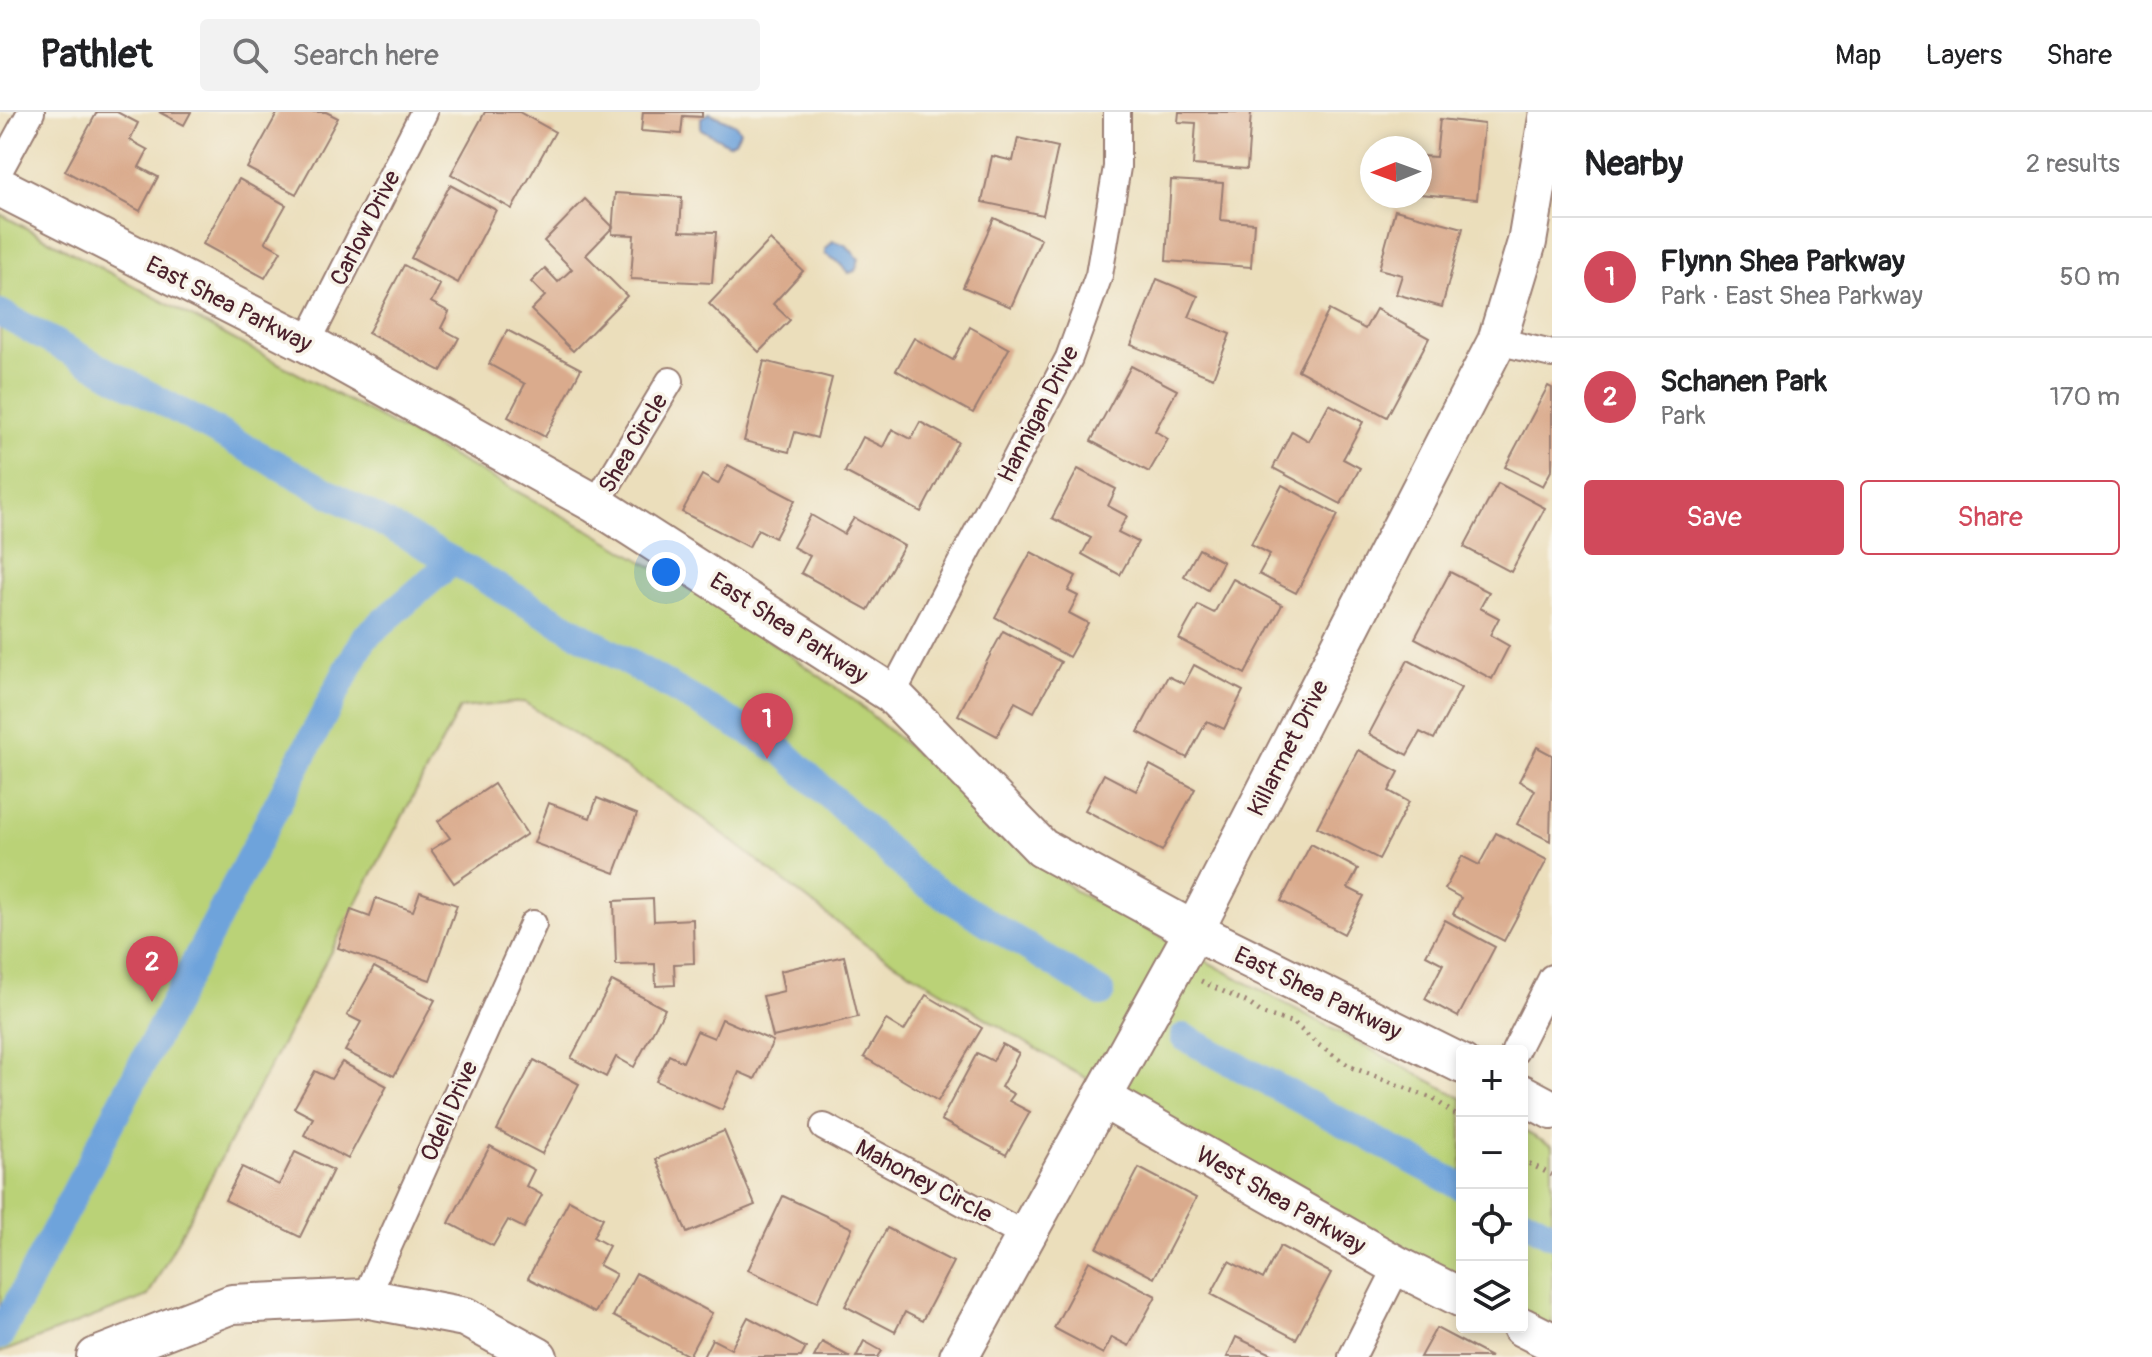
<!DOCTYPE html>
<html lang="en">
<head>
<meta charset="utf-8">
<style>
  :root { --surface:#fff; --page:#f2f2f2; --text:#202124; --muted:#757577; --line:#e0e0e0; --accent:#d1495b }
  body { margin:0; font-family:Pangolin,sans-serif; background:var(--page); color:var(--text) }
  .controls { position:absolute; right:24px; bottom:24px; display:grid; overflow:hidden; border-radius:8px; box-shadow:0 4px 12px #0003 }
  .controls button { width:72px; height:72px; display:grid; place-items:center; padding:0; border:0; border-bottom:2px solid var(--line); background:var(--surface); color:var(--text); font:40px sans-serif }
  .compass { position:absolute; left:1360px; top:24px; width:72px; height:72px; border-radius:50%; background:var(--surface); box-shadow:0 4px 12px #0003; rotate:269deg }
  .you { position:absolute; left:666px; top:460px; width:28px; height:28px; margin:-20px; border:6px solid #fff; border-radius:50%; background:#1a73e8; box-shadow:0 0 0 12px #1a73e833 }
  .badge { display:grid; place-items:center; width:52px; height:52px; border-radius:50%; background:var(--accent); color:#fff; font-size:26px; font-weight:700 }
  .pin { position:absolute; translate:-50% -66px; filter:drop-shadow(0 2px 4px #0008) }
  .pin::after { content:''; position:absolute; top:42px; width:28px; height:24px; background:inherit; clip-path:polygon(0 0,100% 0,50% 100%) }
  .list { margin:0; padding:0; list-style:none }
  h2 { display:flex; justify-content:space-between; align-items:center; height:104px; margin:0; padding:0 32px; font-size:34px }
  h2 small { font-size:26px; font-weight:400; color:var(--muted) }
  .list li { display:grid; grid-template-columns:52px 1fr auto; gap:24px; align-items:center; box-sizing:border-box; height:120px; padding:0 32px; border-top:2px solid var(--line) }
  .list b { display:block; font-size:30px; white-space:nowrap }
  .list p { margin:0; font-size:26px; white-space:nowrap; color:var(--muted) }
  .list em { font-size:26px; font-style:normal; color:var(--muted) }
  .actions { display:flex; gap:16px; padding:24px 32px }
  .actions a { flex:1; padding:18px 0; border:2px solid var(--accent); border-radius:8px; text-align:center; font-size:28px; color:var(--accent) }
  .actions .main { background:var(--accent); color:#fff }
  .icon { flex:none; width:44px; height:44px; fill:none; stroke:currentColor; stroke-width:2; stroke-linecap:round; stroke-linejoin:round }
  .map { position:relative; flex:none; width:1552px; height:1245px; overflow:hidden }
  header { display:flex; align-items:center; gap:48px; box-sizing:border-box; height:112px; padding:0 40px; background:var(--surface); border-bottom:2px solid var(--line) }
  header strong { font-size:38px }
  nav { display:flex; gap:44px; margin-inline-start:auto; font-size:28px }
  .search { width:560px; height:72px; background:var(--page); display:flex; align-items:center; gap:20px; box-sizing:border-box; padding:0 28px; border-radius:8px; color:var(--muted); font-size:30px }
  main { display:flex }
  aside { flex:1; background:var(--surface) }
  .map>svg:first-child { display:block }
  .green { fill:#bad277; stroke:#827851; stroke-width:2 }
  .water { fill:#6ea3db; stroke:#5c6183; stroke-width:2 }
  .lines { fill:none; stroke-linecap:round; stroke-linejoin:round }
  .canal { stroke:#6ea3db; stroke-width:28 }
  .building { fill:#daab8d }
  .street-casing { stroke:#9a7e73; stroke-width:30 }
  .secondary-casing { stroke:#9a7e73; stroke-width:42 }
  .path { stroke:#9a7e73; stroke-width:5; stroke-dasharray:2 6; stroke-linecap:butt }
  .street { stroke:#fff; stroke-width:26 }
  .secondary { stroke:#fff; stroke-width:38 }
  .labels { text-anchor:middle; stroke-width:7; stroke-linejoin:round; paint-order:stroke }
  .street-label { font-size:24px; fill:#4a1f2b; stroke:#f7f3e8 }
</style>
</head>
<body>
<header>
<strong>Pathlet</strong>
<div class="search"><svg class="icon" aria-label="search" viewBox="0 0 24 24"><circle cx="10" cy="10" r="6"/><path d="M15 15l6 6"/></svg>Search here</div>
<nav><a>Map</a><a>Layers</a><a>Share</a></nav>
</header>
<main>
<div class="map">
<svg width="1552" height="1245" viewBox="0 0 1552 1245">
  <rect width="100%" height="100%" fill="#f7f3e8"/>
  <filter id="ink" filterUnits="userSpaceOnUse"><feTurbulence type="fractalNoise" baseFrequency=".0125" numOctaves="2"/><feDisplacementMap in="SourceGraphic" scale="16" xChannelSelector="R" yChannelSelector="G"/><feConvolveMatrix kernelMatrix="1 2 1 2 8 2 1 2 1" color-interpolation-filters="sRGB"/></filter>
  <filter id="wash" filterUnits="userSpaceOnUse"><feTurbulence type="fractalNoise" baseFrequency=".006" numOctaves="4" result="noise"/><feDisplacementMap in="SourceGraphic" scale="32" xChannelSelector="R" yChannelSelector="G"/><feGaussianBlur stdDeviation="1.8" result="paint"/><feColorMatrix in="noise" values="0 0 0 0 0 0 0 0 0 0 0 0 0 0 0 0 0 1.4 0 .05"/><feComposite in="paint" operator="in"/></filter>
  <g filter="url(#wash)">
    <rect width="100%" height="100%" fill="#ebdebb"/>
    <g class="green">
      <path d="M0,102L591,419L724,497L855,589L1075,779L1462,986V1167L1071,958L866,833L700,704L524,590L460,596L148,1184L0,1241Z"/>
      <path d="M1522,1018L1552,1034V1215L1522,1199Z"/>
    </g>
    <g class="water">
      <path d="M710,1L736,13L740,19L735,29L728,32L701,17V5Z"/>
      <path d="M833,129L846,133L859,147L855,159L849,161L837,149L825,142V137Z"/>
    </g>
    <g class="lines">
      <g class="canal">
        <path d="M0,201L453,449L782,639L918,767L1101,881"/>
        <path d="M1184,925L1462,1075"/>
        <path d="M1522,1107L1552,1123"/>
        <path d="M0,1224L364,526L453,449"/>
      </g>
    </g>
    <g id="blocks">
      <g class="building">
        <path d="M97,0H117L138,11L130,28L148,38L139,55L158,65L140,99L65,59Z"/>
        <path d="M159,0H191L184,13Z"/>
        <path d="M278,0H326L338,6L296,82L247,56Z"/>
        <path d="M485,0H519L555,20L512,97L451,62Z"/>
        <path d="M643,0H702V5L683,4L681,22L641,19Z"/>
        <path d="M1179,0H1251L1247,57L1193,53L1196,11L1178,10Z"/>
        <path d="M1440,7L1484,12L1477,87L1420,82V44L1436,45Z"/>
        <path d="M1018,26L1058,35L1043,103L982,90L992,44L1013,49Z"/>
        <path d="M239,67L286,93L265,130L281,139L265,166L203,132Z"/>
        <path d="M1171,68L1223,71L1220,108L1254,111L1251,155L1166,149Z"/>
        <path d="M450,73L496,98L458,171L411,146Z"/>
        <path d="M615,81L682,85L680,119L716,120L712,171L631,167L634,123L612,122Z"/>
        <path d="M585,87L613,115L586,143L627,184L573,239L531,198L545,184L531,170L545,156L558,170L572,157L544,129Z"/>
        <path d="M1395,98L1463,116L1442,195L1396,182L1402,163L1379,157Z"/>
        <path d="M994,106L1041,127L1011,195L963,175Z"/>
        <path d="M770,128L803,159L773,192L790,208L759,240L709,192Z"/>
        <path d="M404,153L440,173L431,190L449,200L441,216L459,226L441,259L368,221Z"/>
        <path d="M1157,167L1198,184L1189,205L1230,222L1213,266L1131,233Z"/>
        <path d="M1376,197L1429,226L1387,305L1298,258L1329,198L1365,217Z"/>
        <path d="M970,215L1009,237L973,301L896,258L914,226L953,248Z"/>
        <path d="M507,218L581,257L545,325L508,305L525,272L489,252Z"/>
        <path d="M764,249L832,266L817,326L795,320L789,340L744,329Z"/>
        <path d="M1131,254L1177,278L1155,319L1168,327L1149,360L1091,329Z"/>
        <path d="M1548,274L1552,276V357L1543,374L1505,355Z"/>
        <path d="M1329,292L1363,310L1343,347L1360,356L1341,392L1273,356L1292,319L1309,329Z"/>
        <path d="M920,310L958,330L921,400L845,360L863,325L883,335L892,317L911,327Z"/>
        <path d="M728,353L795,388L775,426L758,417L749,435L682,400L702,363L718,372Z"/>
        <path d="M1078,357L1116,377L1108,394L1127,404L1118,420L1138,430L1120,463L1082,442L1091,426L1052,406Z"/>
        <path d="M1498,371L1545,396L1511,460L1464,435Z"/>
        <path d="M1282,373L1338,403L1296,481L1259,462L1270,442L1251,432Z"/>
        <path d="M811,403L844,422L854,406L904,434L868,498L801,461L810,444L793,435Z"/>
        <path d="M1199,437L1223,450L1208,478L1184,464Z"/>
        <path d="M1031,440L1076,464L1068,479L1078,484L1069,501L1088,511L1069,545L995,505Z"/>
        <path d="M1450,460L1489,480L1480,496L1499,506L1490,523L1509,534L1492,567L1415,526Z"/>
        <path d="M1233,467L1282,493L1245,562L1179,527L1198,493L1214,501Z"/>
        <path d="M1003,519L1061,550L1034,600L1015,590L997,624L958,603Z"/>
        <path d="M1408,548L1461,576L1434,627L1420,620L1407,643L1369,622Z"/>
        <path d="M1194,553L1243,579L1224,617L1207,609L1187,646L1138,620L1168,564L1184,572Z"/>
        <path d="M1537,635L1552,643L1550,729L1517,712L1535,678L1519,669Z"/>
        <path d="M1358,638L1399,660L1389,679L1409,690L1379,747L1317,715Z"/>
        <path d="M1150,653L1195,677L1162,739L1085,698L1104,662L1136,679Z"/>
        <path d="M494,672L527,722L454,771L431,738L450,726L438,709Z"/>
        <path d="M597,686L637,702L615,761L534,731L549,691L590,706Z"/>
        <path d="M1496,721L1547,748L1504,829L1453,802L1461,786L1445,777L1462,744L1479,753Z"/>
        <path d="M1311,732L1358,757L1348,776L1364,784L1344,822L1281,789Z"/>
        <path d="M420,780L457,793L430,868L338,836L351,798L370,805L376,786L413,799Z"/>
        <path d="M653,787L654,809L693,807L694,851L674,852L675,873L656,874L655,852L616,853L614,789Z"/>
        <path d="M1445,808L1495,835L1458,905L1425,887L1443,852L1426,843Z"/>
        <path d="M844,844L858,905L773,925L763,884L784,879L780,859Z"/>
        <path d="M374,855L435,888L394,964L345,939L361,910L347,903Z"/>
        <path d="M612,869L665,897L634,955L616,945L606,965L571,946Z"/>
        <path d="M926,883L982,916L938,989L864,945L886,908L904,919Z"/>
        <path d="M722,907L773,929L755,967L739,960L722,998L656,969L669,943L683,950L697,919L714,926Z"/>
        <path d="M1002,932L1019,941L1001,975L1014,982L1009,989L1030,1000L1006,1043L941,1008L977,941L993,949Z"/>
        <path d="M534,948L579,972L542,1042L497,1018Z"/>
        <path d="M342,950L387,974L348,1047L304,1023L313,1006L294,996L315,959L331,967Z"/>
        <path d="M724,1019L755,1093L687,1121L656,1047Z"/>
        <path d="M490,1034L534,1058L526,1074L542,1083L524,1116L508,1108L493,1134L449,1111Z"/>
        <path d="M295,1040L333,1058L300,1125L225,1088L242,1055L279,1073Z"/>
        <path d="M1139,1056L1196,1086L1154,1166L1097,1136Z"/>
        <path d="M783,1084L852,1116L817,1190L748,1158Z"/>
        <path d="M569,1088L603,1106L593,1125L609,1134L599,1153L616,1162L595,1201L528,1166Z"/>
        <path d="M887,1116L953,1150L922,1209L905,1200L895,1220L845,1194Z"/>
        <path d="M1280,1134L1331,1161L1296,1227L1211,1182L1229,1149L1263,1167Z"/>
        <path d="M1089,1149L1156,1184L1129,1234L1112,1225L1103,1242L1054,1216Z"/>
        <path d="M636,1161L712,1201L689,1244L613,1204Z"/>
        <path d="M748,1205L806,1236L801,1245H703L712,1227L731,1237Z"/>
        <path d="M1436,1216L1491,1245H1420Z"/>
        <path d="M1236,1225L1278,1245H1227Z"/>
        <path d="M864,1229L882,1239L878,1245H856Z"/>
        <path d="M822,1230L850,1245H814Z"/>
      </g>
    </g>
  </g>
  <g filter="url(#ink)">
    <use href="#blocks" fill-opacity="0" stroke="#9a7e73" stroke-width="2"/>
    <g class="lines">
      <g class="street-casing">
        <g id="street">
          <path d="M0,57L31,0"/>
          <path d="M1497,229L1552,242"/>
          <path d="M307,231L424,0"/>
          <path d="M596,392L670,269"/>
          <path d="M892,582L1069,246L1099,163L1117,55V0"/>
          <path d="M1515,939L1552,866"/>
          <path d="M824,1015L1024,1123"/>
          <path d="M365,1186L533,812"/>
          <path d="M1352,1245L1398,1154"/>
        </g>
      </g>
      <g class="secondary-casing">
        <g id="secondary">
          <path d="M0,75L307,231L596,392L892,582L1042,736L1194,819L1462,952"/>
          <path d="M1522,982L1552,998"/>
          <path d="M1102,986L1398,1154L1462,1186"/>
          <path d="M1522,1215L1552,1230"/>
          <path d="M96,1245L232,1192L365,1186L465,1205L538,1245"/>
          <path d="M959,1245L1194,819L1497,229L1527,130L1549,0"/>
        </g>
      </g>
      <g class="path">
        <path d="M1201,869L1248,891L1263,902L1294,911L1317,932L1351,955L1434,987L1462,1008"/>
        <path d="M1522,1048L1552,1063"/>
      </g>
      <use href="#street" class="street"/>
      <use href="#secondary" class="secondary"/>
    </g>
  </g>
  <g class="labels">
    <g class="street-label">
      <text transform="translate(365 116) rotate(-63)" y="8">Carlow Drive</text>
      <text transform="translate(229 192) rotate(27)" y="8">East Shea Parkway</text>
      <text transform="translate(1038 302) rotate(-63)" y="8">Hannigan Drive</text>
      <text transform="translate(633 331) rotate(-59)" y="8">Shea Circle</text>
      <text transform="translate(789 516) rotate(33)" y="8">East Shea Parkway</text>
      <text transform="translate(1288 636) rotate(-63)" y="8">Killarmet Drive</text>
      <text transform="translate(1318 881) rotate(26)" y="8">East Shea Parkway</text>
      <text transform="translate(449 999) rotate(-66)" y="8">Odell Drive</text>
      <text transform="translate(924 1069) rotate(28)" y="8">Mahoney Circle</text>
      <text transform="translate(1281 1088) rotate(30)" y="8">West Shea Parkway</text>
    </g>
  </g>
</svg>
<div class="controls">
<button>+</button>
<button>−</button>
<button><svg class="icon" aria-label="locate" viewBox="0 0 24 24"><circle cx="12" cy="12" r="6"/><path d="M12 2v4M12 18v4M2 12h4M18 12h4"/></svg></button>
<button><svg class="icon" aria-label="layers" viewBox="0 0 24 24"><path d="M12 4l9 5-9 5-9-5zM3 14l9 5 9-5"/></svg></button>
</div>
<svg class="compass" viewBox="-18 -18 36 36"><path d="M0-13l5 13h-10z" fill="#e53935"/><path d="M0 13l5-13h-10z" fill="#757577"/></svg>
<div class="you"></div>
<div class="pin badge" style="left:767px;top:647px">1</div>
<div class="pin badge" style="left:152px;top:890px">2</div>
</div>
<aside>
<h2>Nearby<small>2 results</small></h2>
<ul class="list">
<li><span class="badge">1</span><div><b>Flynn Shea Parkway</b><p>Park · East Shea Parkway</p></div><em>50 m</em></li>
<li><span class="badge">2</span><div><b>Schanen Park</b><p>Park</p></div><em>170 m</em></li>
</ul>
<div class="actions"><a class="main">Save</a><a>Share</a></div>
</aside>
</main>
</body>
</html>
